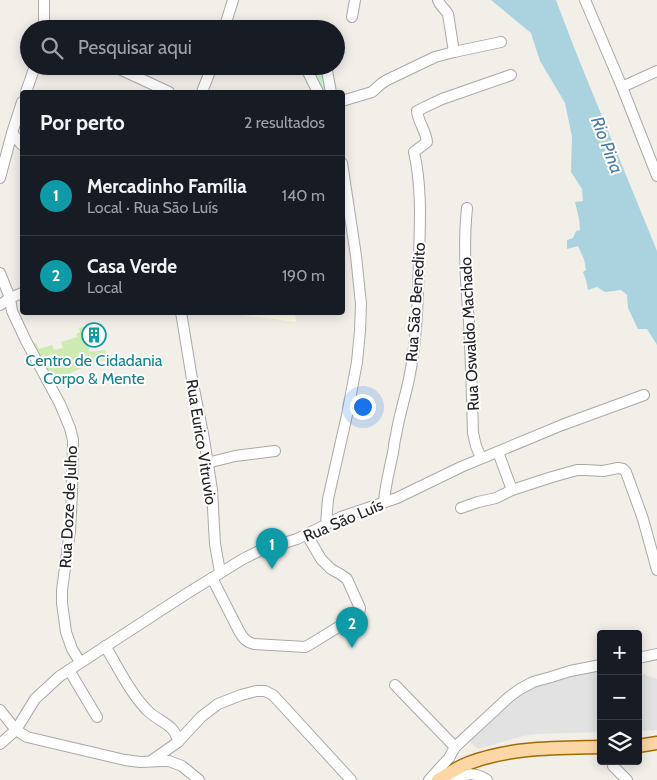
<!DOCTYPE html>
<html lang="pt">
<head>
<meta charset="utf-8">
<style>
  :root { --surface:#171b24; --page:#242831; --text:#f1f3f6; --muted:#9ea1a6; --line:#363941; --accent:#1a73e8 }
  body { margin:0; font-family:Cabin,sans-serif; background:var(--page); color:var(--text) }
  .controls { position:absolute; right:15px; bottom:15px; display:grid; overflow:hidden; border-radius:5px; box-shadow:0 2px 12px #0003 }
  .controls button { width:45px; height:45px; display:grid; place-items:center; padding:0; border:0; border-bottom:1px solid var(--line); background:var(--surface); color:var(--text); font:25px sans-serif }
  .you { position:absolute; left:362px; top:406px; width:18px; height:18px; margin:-12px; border:4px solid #fff; border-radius:50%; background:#1a73e8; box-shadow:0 0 0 8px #1a73e833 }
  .badge { display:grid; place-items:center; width:32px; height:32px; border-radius:50%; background:var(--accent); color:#fff; font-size:16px; font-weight:700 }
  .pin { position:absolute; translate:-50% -41px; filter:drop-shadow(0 1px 2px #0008) }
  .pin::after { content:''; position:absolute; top:26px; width:18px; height:15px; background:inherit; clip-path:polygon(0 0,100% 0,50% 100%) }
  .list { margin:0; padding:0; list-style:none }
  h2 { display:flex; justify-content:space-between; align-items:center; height:65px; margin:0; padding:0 20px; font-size:21px }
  h2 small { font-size:16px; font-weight:400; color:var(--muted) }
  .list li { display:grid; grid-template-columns:32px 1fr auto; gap:15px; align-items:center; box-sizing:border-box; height:80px; padding:0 20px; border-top:1px solid var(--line) }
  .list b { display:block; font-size:19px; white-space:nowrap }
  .list p { margin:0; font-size:16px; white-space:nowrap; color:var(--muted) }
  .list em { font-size:16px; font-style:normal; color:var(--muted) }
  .icon { flex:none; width:28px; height:28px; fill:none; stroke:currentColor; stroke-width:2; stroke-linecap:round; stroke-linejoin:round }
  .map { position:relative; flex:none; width:657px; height:780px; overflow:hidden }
  .search { position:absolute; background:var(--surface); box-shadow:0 2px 12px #0003; left:20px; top:20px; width:325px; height:55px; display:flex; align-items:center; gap:12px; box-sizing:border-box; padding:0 18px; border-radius:28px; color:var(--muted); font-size:19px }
  .panel { position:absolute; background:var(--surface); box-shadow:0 2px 12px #0003; left:20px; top:90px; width:325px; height:225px; border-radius:5px }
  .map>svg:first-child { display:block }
  .education { fill:#ffffe5 }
  .grass { fill:#cdebb0 }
  .park { fill:#c8facc }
  .parking { fill:#e2e2e2 }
  .water { fill:#aad3df }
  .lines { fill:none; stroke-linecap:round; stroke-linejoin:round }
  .minor-casing { stroke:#a9a9a9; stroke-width:12 }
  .major-casing { stroke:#a06b00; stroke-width:15 }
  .minor { stroke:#fff; stroke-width:10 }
  .major { stroke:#fcd6a4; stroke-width:12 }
  .labels { text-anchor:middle; stroke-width:4; stroke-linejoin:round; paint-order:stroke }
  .street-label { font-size:16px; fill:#222; stroke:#fff }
  .culture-label { font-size:16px; fill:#0d838f; stroke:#fff }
  .water-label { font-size:18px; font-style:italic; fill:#4a7aab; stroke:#fff }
</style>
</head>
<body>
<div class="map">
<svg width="657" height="780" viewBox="0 0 657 780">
  <rect width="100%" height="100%" fill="#f2efe9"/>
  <path class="education" d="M236,313H295L296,322L236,314Z"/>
  <path class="grass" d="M95,324L96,329L86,332L88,339L84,340L85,342H87L90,352L105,350L106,356L112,355V357L93,364L90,355L81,357L84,367L53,381L44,365L55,360L53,354L41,359L32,344L36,343L39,349L52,345L54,350L63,348L61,342L77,337L76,334L80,332L79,328Z"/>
  <path class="park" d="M308,66H320L327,92H321Z"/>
  <g class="parking">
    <path d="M601,671V732L537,734L523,736L478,749L470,742L474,736L519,696L537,686L583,673Z"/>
    <path d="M638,672L657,679V730H656L638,731Z"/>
  </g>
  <path class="water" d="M491,0H556L575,50L657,251V345L647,329H638L628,308L627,295L621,290L605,292L597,287L588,290L586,280L583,272L586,270L584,259L578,246L567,249V240L573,238L576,231L580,230L579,219L575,202L583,201L582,189L571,172L572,137L565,103L540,61L531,33Z"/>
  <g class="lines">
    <g class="minor-casing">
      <g id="minor">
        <path d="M438,0C440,6 445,9 448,14L454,52"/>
        <path d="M585,0L622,87L657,176"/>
        <path d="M352,17L355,0"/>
        <path d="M44,29V0"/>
        <path d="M224,29L233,0"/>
        <path d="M113,66L169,92"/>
        <path d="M305,66L318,92"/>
        <path d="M326,66L331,92"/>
        <path d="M622,87L657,71"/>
        <path d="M26,92L35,66"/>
        <path d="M202,92L212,66"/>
        <path d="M342,101L372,92L382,83L387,80L435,57L454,52L501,42"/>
        <path d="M12,133L22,145"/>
        <path d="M0,178L12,133L22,102"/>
        <path d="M467,208C463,246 466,284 469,322C471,359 472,396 473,433L476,446L481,458"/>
        <path d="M0,273L10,298L12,311L26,341L60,404L70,428L73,440L72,493L70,531L62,590V603L66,632L72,649L80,662"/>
        <path d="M0,305L10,298L22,293"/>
        <path d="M181,312L192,379L204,439L212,490L215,544L220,572"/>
        <path d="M498,452L512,490"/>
        <path d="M207,463L235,456L275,451"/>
        <path d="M384,502C385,487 389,472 392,457C394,450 394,442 396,435C399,416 405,398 409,379C417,340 418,299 419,258C420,223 422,187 414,152L427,142C426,131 418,122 417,111L423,108L442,99L511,75"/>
        <path d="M461,508L478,502L496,498L512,490L552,477L577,470H586L603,471L618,468L623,469L626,472L643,519L657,570"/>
        <path d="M326,524L327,511L328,499L347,415L357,362L360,331L361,304L356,256L342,163"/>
        <path d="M212,578L239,631C243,638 246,642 254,644L305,647L309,645L353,618L359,614L360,608L347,579L340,574L331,569L321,559L307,535"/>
        <path d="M105,646C118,667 131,695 149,712C161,723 175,724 178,742"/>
        <path d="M638,658L657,654"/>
        <path d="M69,670L97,717"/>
        <path d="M395,685L455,747"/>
        <path d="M0,710L16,730L27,737L125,760L140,762L162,761H169L182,766L199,780"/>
        <path d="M0,744L16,730L35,699L60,676L186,594L243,559L261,550L297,539L341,517L397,498L461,467L562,425L644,395"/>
        <path d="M151,761L178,742L201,717L218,704L241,695L256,691H265L273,695L351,780"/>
        <path d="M613,766L627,780"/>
        <path d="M429,780L449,758L455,747L509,697L520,689L533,682L551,677L570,671L601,665"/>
        <path d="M453,780C467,774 473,771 487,780"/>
      </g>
    </g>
    <g class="major-casing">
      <g id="major">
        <path d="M638,746L657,743"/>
        <path d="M438,780C448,774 458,767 469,763C511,747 557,748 601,747"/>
      </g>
    </g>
    <use href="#minor" class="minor"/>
    <use href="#major" class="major"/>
  </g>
  <defs>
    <g id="building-ring" transform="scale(1.25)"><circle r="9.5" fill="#fff" stroke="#0f9aa8" stroke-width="1.5"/><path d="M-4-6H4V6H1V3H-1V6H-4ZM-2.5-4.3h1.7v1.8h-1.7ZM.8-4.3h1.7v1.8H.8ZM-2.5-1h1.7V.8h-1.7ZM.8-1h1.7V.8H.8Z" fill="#0f9aa8"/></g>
  </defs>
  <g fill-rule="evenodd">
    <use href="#building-ring" x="94" y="335"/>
  </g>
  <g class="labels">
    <g class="street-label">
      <text transform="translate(415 302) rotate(-86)" y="6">Rua São Benedito</text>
      <text transform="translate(469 334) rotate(-93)" y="6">Rua Oswaldo Machado</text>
      <text transform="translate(202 442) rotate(81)" y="6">Rua Eurico Vitruvio</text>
      <text transform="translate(68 507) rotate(-87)" y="6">Rua Doze de Julho</text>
      <text transform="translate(343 520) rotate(-23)" y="6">Rua São Luís</text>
    </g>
    <g class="culture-label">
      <text x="94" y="366">Centro de Cidadania<tspan x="94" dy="18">Corpo &amp; Mente</tspan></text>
    </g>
    <g class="water-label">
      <text transform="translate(607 145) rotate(69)" y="6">Rio Pina</text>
    </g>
  </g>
</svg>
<div class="controls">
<button>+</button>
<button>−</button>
<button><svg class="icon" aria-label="layers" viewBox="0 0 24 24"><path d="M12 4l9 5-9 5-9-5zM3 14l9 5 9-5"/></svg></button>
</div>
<div class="you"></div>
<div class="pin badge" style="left:272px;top:569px;background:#0f9aa8">1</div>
<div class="pin badge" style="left:352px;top:648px;background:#0f9aa8">2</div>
<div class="search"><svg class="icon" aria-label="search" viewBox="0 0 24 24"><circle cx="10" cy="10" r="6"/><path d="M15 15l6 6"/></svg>Pesquisar aqui</div>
<section class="panel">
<h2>Por perto<small>2 resultados</small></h2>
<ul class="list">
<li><span class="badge" style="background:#0f9aa8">1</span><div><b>Mercadinho Família</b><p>Local · Rua São Luís</p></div><em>140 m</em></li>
<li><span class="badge" style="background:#0f9aa8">2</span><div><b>Casa Verde</b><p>Local</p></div><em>190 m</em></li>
</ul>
</section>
</div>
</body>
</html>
